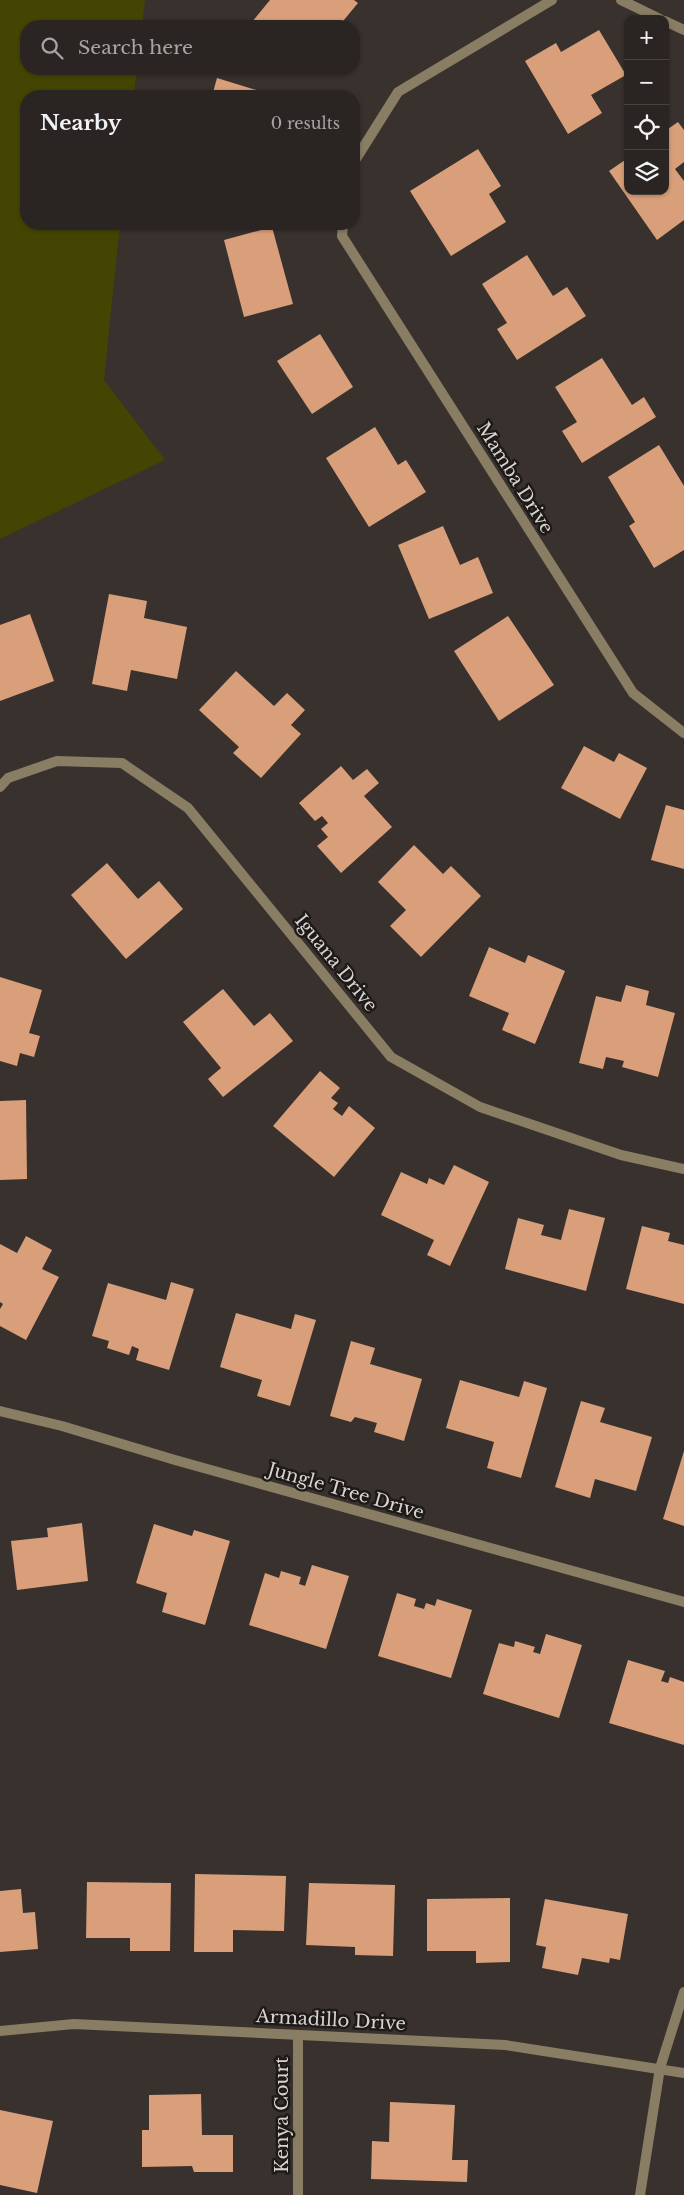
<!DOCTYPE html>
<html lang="en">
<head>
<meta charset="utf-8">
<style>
  :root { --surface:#2a2522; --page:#36312f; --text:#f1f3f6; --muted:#a5a5a5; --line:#464240 }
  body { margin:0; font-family:"Libre Baskerville",serif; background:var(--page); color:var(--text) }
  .controls { position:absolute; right:15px; top:15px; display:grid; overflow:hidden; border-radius:10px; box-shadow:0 1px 4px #0004 }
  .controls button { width:45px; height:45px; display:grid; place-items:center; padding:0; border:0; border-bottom:1px solid var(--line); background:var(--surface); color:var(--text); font:25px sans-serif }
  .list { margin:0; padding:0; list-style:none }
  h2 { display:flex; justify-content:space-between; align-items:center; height:65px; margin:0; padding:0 20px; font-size:21px }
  h2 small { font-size:16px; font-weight:400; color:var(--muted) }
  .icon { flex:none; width:28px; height:28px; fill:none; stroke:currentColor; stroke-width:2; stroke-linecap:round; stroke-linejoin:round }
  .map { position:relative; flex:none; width:684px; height:2195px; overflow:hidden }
  .search { position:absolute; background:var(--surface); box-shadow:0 1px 4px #0004; left:20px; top:20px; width:340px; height:55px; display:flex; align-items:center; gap:12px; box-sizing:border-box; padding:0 18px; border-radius:20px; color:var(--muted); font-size:19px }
  .panel { position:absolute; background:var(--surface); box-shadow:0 1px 4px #0004; left:20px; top:90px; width:340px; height:140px; border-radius:20px }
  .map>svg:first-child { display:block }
  .green { fill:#444502 }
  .building { fill:#d99f7a }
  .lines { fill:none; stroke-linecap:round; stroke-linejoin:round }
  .minor { stroke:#897d64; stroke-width:10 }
  .labels { text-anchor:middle; stroke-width:5; stroke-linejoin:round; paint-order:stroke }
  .street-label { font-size:18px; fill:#d8d3d1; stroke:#1d1a18 }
</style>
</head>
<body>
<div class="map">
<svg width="684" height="2195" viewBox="0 0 684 2195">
  <rect width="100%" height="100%" fill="#38312d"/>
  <path class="green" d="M0,0H145L142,26H26V69H137L134,96H26V224H120L104,380L165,460L0,539Z"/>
  <g class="building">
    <path d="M270,0H354L358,3L339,26H256L252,22Z"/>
    <path d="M599,30L626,75L591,95L602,113L568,134L525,61L556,43L561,52Z"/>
    <path d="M217,78L276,96H212Z"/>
    <path d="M678,122L684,130V162L675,169L684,181V220L657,240L609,171L628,158V191H665V131Z"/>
    <path d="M478,149L501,186L489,194L506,222L451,256L410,191Z"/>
    <path d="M272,227L293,304L244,317L224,240Z"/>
    <path d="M527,255L553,296L567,287L586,316L517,360L497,329L507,323L482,284Z"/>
    <path d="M320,334L353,387L312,414L277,361Z"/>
    <path d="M602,358L632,405L644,397L656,417L582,463L562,431L577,422L555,387Z"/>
    <path d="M375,427L398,465L406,460L426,492L369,527L326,458Z"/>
    <path d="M659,445L684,486V550L654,568L629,526L635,522L608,477Z"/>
    <path d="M443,526L460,565L478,557L493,593L429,619L398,545Z"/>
    <path d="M109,594L147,601L144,618L187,627L177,679L131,670L127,691L92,684Z"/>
    <path d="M30,614L54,681L0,701V625Z"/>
    <path d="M508,616L554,685L499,721L454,651Z"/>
    <path d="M236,671L274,706L287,693L305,710L291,725L301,734L261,778L233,753L239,747L199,710Z"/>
    <path d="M584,746L614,762L619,753L647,768L620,819L561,788Z"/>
    <path d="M341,766L353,780L367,769L379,783L364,796L392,827L341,873L317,846L328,837L321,829L328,823L322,816L315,821L299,803Z"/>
    <path d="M666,805L684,810V869L651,860Z"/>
    <path d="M414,845L443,874L451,866L481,896L421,957L390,926L406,910L378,882Z"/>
    <path d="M107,863L138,899L159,881L183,909L126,959L71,895Z"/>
    <path d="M489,947L525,963L528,955L565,971L535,1044L502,1030L509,1013L469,996Z"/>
    <path d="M0,977L42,990L29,1033L40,1036L34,1057L20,1053L17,1066L0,1061Z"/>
    <path d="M626,985L649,991L646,1005L675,1013L658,1077L622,1067L624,1061L606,1057L603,1069L579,1063L596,996L621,1002Z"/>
    <path d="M223,989L254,1026L270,1013L293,1041L223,1097L208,1079L221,1068L183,1022Z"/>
    <path d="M320,1071L340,1088L331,1098L338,1103L333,1109L342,1116L349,1106L375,1128L334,1177L273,1126Z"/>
    <path d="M26,1100L27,1179L0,1180V1101Z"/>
    <path d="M454,1165L489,1182L450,1266L427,1255L434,1240L381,1215L401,1172L427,1184L429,1178L444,1185Z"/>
    <path d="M569,1209L605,1218L586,1291L505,1269L518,1218L544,1225L541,1235L561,1240Z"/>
    <path d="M642,1226L670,1233L668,1241L684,1245V1304L626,1289Z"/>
    <path d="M26,1236L52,1250L42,1269L59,1277L26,1340L0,1326V1309L3,1304L0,1302V1244L17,1253Z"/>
    <path d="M171,1282L194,1289L169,1370L136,1360L139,1349L132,1346L129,1355L107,1348L109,1341L92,1336L108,1283L166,1300Z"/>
    <path d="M236,1313L291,1329L295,1314L316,1320L290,1406L257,1396L262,1380L220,1367Z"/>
    <path d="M351,1341L375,1348L370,1364L422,1379L404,1441L374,1432L377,1423L355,1417L351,1422L330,1416Z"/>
    <path d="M460,1380L519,1397L524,1381L547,1388L521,1478L487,1468L494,1442L446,1428Z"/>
    <path d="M581,1401L605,1408L600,1422L652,1437L636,1491L595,1479L590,1498L555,1487Z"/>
    <path d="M684,1451V1526L663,1519Z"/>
    <path d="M82,1523L88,1581L17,1590L11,1541L48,1537L47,1528Z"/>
    <path d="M154,1524L192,1536L194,1530L230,1541L205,1625L162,1612L167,1593L136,1583Z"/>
    <path d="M312,1565L349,1576L326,1649L249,1625L265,1573L279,1578L281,1571L301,1577L299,1584L305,1586Z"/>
    <path d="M397,1593L416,1599L414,1606L424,1609L426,1603L435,1606L437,1599L472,1610L451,1678L378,1656Z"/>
    <path d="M546,1634L582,1645L559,1718L483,1694L499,1643L514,1647L515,1641L535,1647L533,1652L540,1654Z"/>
    <path d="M628,1660L665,1671L661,1681L668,1683L670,1677L684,1682V1745L609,1723Z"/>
    <path d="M195,1874L286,1876L284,1931L233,1930V1952H194Z"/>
    <path d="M87,1882L171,1883L170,1951H130V1938H86Z"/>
    <path d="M309,1883L395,1885L393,1956L355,1955V1947L306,1945Z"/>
    <path d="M21,1889L23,1913L35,1912L38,1949L0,1952V1891Z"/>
    <path d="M510,1898V1962L476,1963V1951H427V1899Z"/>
    <path d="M545,1899L628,1914L620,1960L610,1958L609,1963L582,1958L578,1975L542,1968L546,1947L536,1945Z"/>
    <path d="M201,2094L202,2135H233V2172H194L192,2166L142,2167V2130H149V2095Z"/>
    <path d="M390,2102L455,2105L452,2160H468L467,2182L371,2179L372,2141L389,2142Z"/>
    <path d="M0,2110L53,2121L37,2193L0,2185Z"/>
  </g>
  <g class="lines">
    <g class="minor">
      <path d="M621,0L660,19"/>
      <path d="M665,21L684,30"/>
      <path d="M354,162L398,92L552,0"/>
      <path d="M343,224L342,236L633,693L684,733"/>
      <path d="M0,787L8,778L57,761L122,763L188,808L391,1057L480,1107L621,1155L684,1169"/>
      <path d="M0,1411L62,1426L175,1460L684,1602"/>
      <path d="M0,2031L74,2024L505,2045L684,2073"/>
      <path d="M298,2035V2195"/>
      <path d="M640,2195L660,2068L684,1992"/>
    </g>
  </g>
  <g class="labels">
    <g class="street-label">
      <text transform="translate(515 478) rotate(58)" y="6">Mamba Drive</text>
      <text transform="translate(336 963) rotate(51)" y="6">Iguana Drive</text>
      <text transform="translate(346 1491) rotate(16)" y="6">Jungle Tree Drive</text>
      <text transform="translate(331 2020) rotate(3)" y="6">Armadillo Drive</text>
      <text transform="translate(282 2115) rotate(-90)" y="6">Kenya Court</text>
    </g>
  </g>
</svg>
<div class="controls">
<button>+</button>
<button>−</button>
<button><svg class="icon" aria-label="locate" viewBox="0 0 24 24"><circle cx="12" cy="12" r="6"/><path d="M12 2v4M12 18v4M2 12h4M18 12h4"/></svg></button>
<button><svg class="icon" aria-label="layers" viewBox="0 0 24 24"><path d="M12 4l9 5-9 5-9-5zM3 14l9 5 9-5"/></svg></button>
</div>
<div class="search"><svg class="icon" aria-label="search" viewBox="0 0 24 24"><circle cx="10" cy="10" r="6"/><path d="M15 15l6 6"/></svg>Search here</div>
<section class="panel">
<h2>Nearby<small>0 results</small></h2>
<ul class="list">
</ul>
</section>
</div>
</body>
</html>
